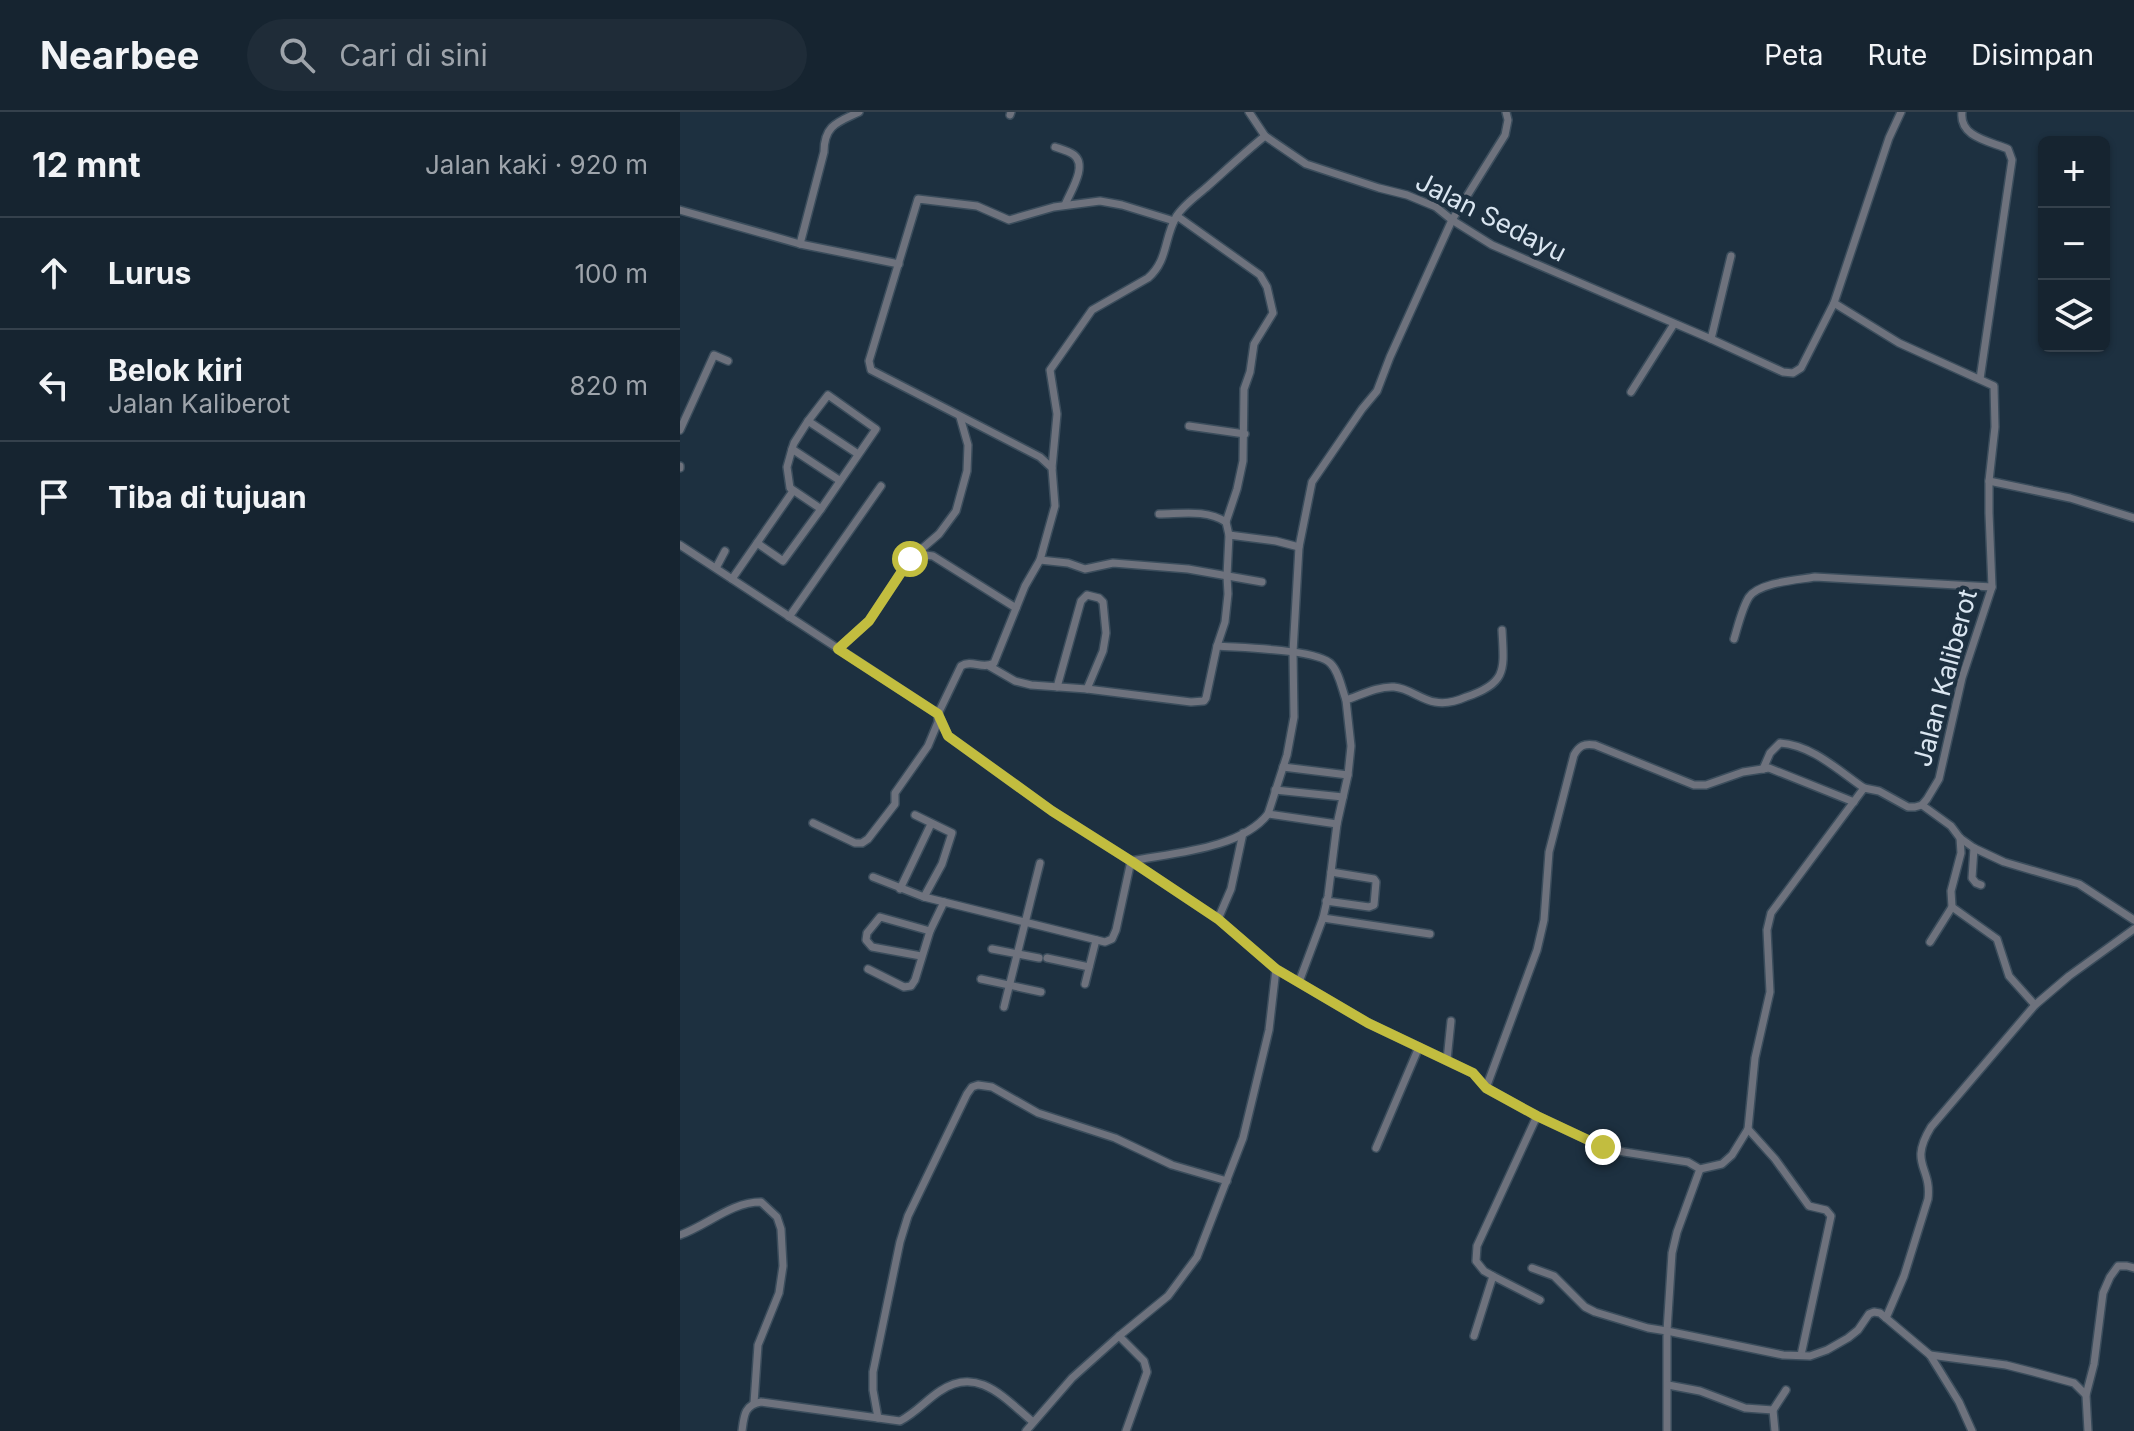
<!DOCTYPE html>
<html lang="id">
<head>
<meta charset="utf-8">
<style>
  :root { --surface:#162430; --page:#1f2c38; --text:#f1f3f6; --muted:#9ea4ab; --line:#35414c }
  body { margin:0; font-family:Inter,sans-serif; background:var(--page); color:var(--text) }
  .controls { position:absolute; right:24px; top:24px; display:grid; overflow:hidden; border-radius:12px; box-shadow:0 2px 6px #0004 }
  .controls button { width:72px; height:72px; display:grid; place-items:center; padding:0; border:0; border-bottom:2px solid var(--line); background:var(--surface); color:var(--text); font:40px sans-serif }
  .stop { position:absolute; width:24px; height:24px; margin:-18px; border:6px solid #c2bd3f; border-radius:50%; background:#fff }
  .stop.end { background:#c2bd3f; border-color:#fff; box-shadow:0 2px 8px #0008 }
  .list { margin:0; padding:0; list-style:none }
  h2 { display:flex; justify-content:space-between; align-items:center; height:104px; margin:0; padding:0 32px; font-size:34px }
  h2 small { font-size:26px; font-weight:400; color:var(--muted) }
  .list li { display:grid; grid-template-columns:52px 1fr auto; gap:24px; align-items:center; box-sizing:border-box; height:112px; padding:0 32px; border-top:2px solid var(--line) }
  .list b { display:block; font-size:30px; white-space:nowrap }
  .list p { margin:0; font-size:26px; white-space:nowrap; color:var(--muted) }
  .list em { font-size:26px; font-style:normal; color:var(--muted) }
  .icon { flex:none; width:44px; height:44px; fill:none; stroke:currentColor; stroke-width:2; stroke-linecap:round; stroke-linejoin:round }
  .map { position:relative; flex:none; width:1454px; height:1319px; overflow:hidden }
  header { display:flex; align-items:center; gap:48px; box-sizing:border-box; height:112px; padding:0 40px; background:var(--surface); border-bottom:2px solid var(--line) }
  header strong { font-size:38px }
  nav { display:flex; gap:44px; margin-inline-start:auto; font-size:28px }
  .search { width:560px; height:72px; background:var(--page); display:flex; align-items:center; gap:20px; box-sizing:border-box; padding:0 28px; border-radius:44px; color:var(--muted); font-size:30px }
  main { display:flex }
  aside { flex:1; background:var(--surface) }
  .map>svg:first-child { display:block }
  .lines { fill:none; stroke-linecap:round; stroke-linejoin:round }
  .minor-casing { stroke:#3b4d5c; stroke-width:10 }
  .minor { stroke:#6e727d; stroke-width:7 }
  .route { stroke:#c2bd3f; stroke-width:10 }
  .labels { text-anchor:middle; stroke-width:8; stroke-linejoin:round; paint-order:stroke }
  .street-label { font-size:26px; fill:#dae6f1; stroke:#1d3040 }
</style>
</head>
<body>
<header>
<strong>Nearbee</strong>
<div class="search"><svg class="icon" aria-label="search" viewBox="0 0 24 24"><circle cx="10" cy="10" r="6"/><path d="M15 15l6 6"/></svg>Cari di sini</div>
<nav><a>Peta</a><a>Rute</a><a>Disimpan</a></nav>
</header>
<main>
<aside>
<h2>12 mnt<small>Jalan kaki · 920 m</small></h2>
<ul class="list">
<li><svg class="icon" aria-label="ahead" viewBox="0 0 24 24"><path d="M12 20V5M6 11l6-6 6 6"/></svg><div><b>Lurus</b></div><em>100 m</em></li>
<li><svg class="icon" aria-label="left" viewBox="0 0 24 24"><path d="M17 20v-9H6M10 6l-5 5 5 5"/></svg><div><b>Belok kiri</b><p>Jalan Kaliberot</p></div><em>820 m</em></li>
<li><svg class="icon" aria-label="arrive" viewBox="0 0 24 24"><path d="M6 21V4h12l-3 4 3 4H6"/></svg><div><b>Tiba di tujuan</b></div></li>
</ul>
</aside>
<div class="map">
<svg width="1454" height="1319" viewBox="0 0 1454 1319">
  <rect width="100%" height="100%" fill="#1d3040"/>
  <g class="lines">
    <g class="minor-casing">
      <g id="minor">
        <path d="M569,0L585,24L626,52L699,76L727,83L756,95L772,108L812,133L1031,227L1103,260L1113,261L1121,256L1154,191L1209,26L1221,0"/>
        <path d="M1282,0C1279,25 1309,29 1328,37L1332,48L1300,267"/>
        <path d="M330,3L331,0"/>
        <path d="M375,35C381,37 389,39 394,43C408,54 390,80 385,93"/>
        <path d="M0,98L120,132L219,152"/>
        <path d="M497,104L580,163L587,175L593,201L574,232L570,260L564,277L563,349L557,377L546,410L549,423"/>
        <path d="M120,132L144,40C144,13 158,10 179,0"/>
        <path d="M1031,227L1051,144"/>
        <path d="M951,280L994,212"/>
        <path d="M509,314L565,322"/>
        <path d="M0,318L34,243L48,249"/>
        <path d="M112,337L114,331L128,309"/>
        <path d="M0,354V356"/>
        <path d="M372,356L360,345L191,258L189,249L238,87L297,94L329,108L374,95L420,89L442,93L494,109"/>
        <path d="M1309,369L1390,386L1454,406"/>
        <path d="M141,397L196,317L148,283L128,309L178,342"/>
        <path d="M479,402C501,402 526,397 546,410"/>
        <path d="M77,431L103,449L141,397L110,376L107,355L112,337L159,368"/>
        <path d="M0,433L258,602L268,624L372,699L451,749L538,807L596,857L688,911L793,961L806,976L857,1004L923,1035L944,1040L1008,1050L1020,1057L1042,1052L1052,1043L1068,1017L1075,946L1090,880L1087,818L1091,801L1184,676L1199,679L1228,695H1235L1242,693L1247,687L1259,667L1282,566L1312,475L1309,401V369L1315,315L1314,274L1219,231L1154,191"/>
        <path d="M238,442L253,444L336,496"/>
        <path d="M360,448L388,451L405,457L433,451L508,457L582,470"/>
        <path d="M36,456L45,439"/>
        <path d="M52,467L113,379"/>
        <path d="M109,505L201,374"/>
        <path d="M1054,527C1058,514 1062,496 1069,485C1080,470 1118,468 1135,465L1312,475"/>
        <path d="M537,534C560,536 638,537 651,552C659,560 662,577 666,588"/>
        <path d="M158,537L189,509L230,447L259,422L276,399L287,359L288,333L280,305"/>
        <path d="M309,554L335,569L351,573L407,577L511,590L524,589L526,586L537,534L545,510L548,482L547,464L549,423L596,429L619,435"/>
        <path d="M377,575L401,489L407,483L419,486L423,490L426,521L423,539L407,577"/>
        <path d="M603,655L668,663"/>
        <path d="M1083,657L1090,641L1100,631C1132,633 1159,659 1184,676"/>
        <path d="M595,678L663,685"/>
        <path d="M1242,693L1271,714L1280,726L1294,736L1324,750L1399,772L1454,808"/>
        <path d="M588,702L657,712"/>
        <path d="M235,703L272,721L262,752L244,785"/>
        <path d="M133,711L175,731H182L188,727L215,692V681L248,634L258,610V602L281,554C292,547 302,558 314,551L345,474L360,448L375,394L372,356L377,302L370,258L412,198L468,166C488,149 484,126 496,105C503,93 518,83 528,74C547,57 565,40 585,24"/>
        <path d="M1280,726L1281,741L1271,779L1272,795L1317,827L1329,864L1355,893"/>
        <path d="M1294,736L1292,766L1296,771L1301,773"/>
        <path d="M193,765L244,785L425,830L432,827L436,818L451,749C492,741 561,737 588,702L607,643L614,605L613,540L619,435L632,370L682,297L697,279L710,245L772,108L825,23L828,8L826,0"/>
        <path d="M220,777L251,712"/>
        <path d="M646,789L689,795L694,793L696,770L694,767L651,760"/>
        <path d="M643,806L750,822"/>
        <path d="M538,807L551,777L563,721"/>
        <path d="M1250,830L1272,795"/>
        <path d="M312,837L359,846"/>
        <path d="M241,844L192,835L186,828L187,821L200,805L250,819"/>
        <path d="M367,846L409,855"/>
        <path d="M188,857L224,875L231,874L235,868L250,819L264,790"/>
        <path d="M301,867L361,880"/>
        <path d="M619,870L643,806L648,784L657,712L668,663L671,634L666,588C681,583 698,574 714,575C729,576 741,588 755,590C766,592 777,589 786,585C828,571 824,557 822,518"/>
        <path d="M405,872L416,828"/>
        <path d="M324,895L360,751"/>
        <path d="M767,948L771,909"/>
        <path d="M806,976L857,838L864,808L869,740L894,643C899,634 904,631 915,633L1014,673H1026L1063,660L1089,656L1174,690"/>
        <path d="M1068,1017L1095,1047L1129,1094L1146,1098L1151,1104L1121,1243"/>
        <path d="M696,1036L739,935"/>
        <path d="M1020,1057L997,1120L992,1141L987,1219L1103,1243L1130,1244L1147,1238L1168,1226L1178,1218L1189,1202L1194,1200L1200,1201L1250,1243L1279,1290L1292,1319"/>
        <path d="M0,1123C28,1113 51,1090 81,1090L97,1105L101,1117L103,1154L99,1181L78,1233L74,1291"/>
        <path d="M852,1156L874,1164L905,1195L915,1200L968,1216L987,1219V1319"/>
        <path d="M813,1164L860,1188"/>
        <path d="M1206,1206L1224,1164L1248,1087C1252,1054 1228,1053 1251,1015L1355,893L1389,864L1454,817"/>
        <path d="M439,1224L464,1249L467,1260L446,1319"/>
        <path d="M794,1224L813,1164L804,1159L796,1149L797,1134L857,1004"/>
        <path d="M1250,1243L1326,1253L1361,1262L1394,1271L1406,1283L1408,1319"/>
        <path d="M988,1273L1020,1279L1065,1296L1093,1298L1106,1278"/>
        <path d="M1406,1283L1414,1252L1423,1181L1430,1165L1438,1154H1447L1454,1156"/>
        <path d="M1093,1298L1095,1319"/>
        <path d="M198,1306L193,1278V1260L220,1130L228,1104L287,982L292,975L298,973L312,975L358,1001L435,1026L492,1053L547,1069"/>
        <path d="M62,1319C64,1304 64,1293 81,1290L220,1309C237,1300 246,1288 260,1279C298,1253 325,1287 353,1310"/>
        <path d="M346,1319L392,1266L439,1224L488,1184L517,1145L563,1026L589,918L596,857"/>
      </g>
    </g>
    <use href="#minor" class="minor"/>
  </g>
  <g class="lines">
    <path class="route" d="M230,447L189,509L158,537L258,602L268,624L372,699L451,749L538,807L596,857L688,911L793,961L806,976L857,1004L923,1035"/>
  </g>
  <g class="labels">
    <g class="street-label">
      <text transform="translate(811 105) rotate(27)" y="9">Jalan Sedayu</text>
      <text transform="translate(1265 566) rotate(-75)" y="9">Jalan Kaliberot</text>
    </g>
  </g>
</svg>
<div class="controls">
<button>+</button>
<button>−</button>
<button><svg class="icon" aria-label="layers" viewBox="0 0 24 24"><path d="M12 4l9 5-9 5-9-5zM3 14l9 5 9-5"/></svg></button>
</div>
<div class="stop" style="left:230px;top:447px"></div>
<div class="stop end" style="left:923px;top:1035px"></div>
</div>
</main>
</body>
</html>
